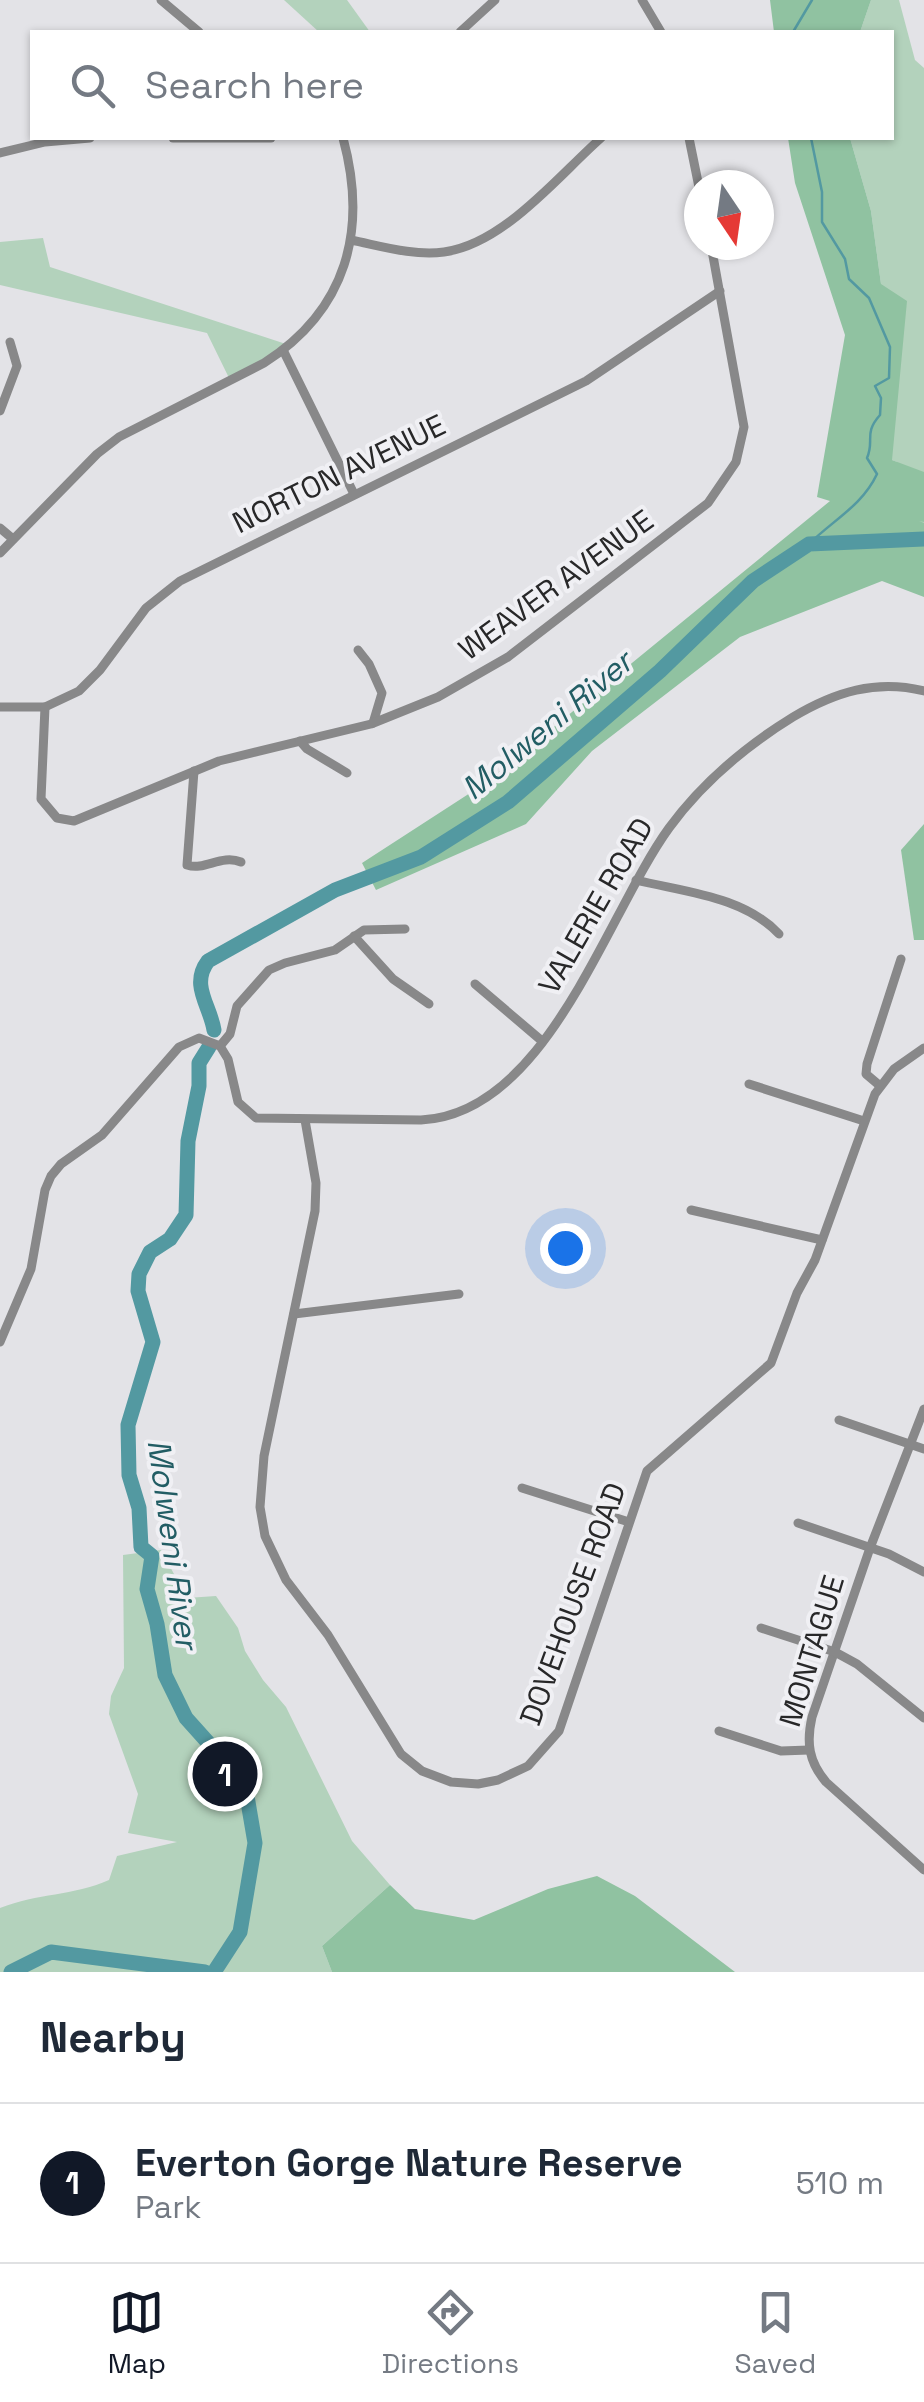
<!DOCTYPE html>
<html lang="en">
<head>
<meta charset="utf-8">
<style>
  :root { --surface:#fff; --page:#f2f2f3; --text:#1f2937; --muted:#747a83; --line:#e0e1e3; --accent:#111827 }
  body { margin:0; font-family:"Space Grotesk",sans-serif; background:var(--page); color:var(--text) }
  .compass { position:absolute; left:684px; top:170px; width:90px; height:90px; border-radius:50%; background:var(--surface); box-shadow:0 2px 8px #0004; rotate:167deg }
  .you { position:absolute; left:565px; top:1248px; width:35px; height:35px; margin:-25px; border:8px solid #fff; border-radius:50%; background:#1a73e8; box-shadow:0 0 0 15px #1a73e833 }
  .badge { display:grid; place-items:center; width:65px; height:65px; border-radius:50%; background:var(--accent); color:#fff; font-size:32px; font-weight:700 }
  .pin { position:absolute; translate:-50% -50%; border:5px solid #fff; box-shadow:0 2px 10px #0006 }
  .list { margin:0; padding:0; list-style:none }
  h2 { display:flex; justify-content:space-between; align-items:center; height:130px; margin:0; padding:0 40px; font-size:42px }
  h2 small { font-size:32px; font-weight:400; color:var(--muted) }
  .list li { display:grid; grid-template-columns:65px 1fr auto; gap:30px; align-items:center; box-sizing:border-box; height:160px; padding:0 40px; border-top:2px solid var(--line) }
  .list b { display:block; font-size:38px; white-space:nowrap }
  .list p { margin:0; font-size:32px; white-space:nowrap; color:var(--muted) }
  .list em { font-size:32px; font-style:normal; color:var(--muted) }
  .icon { flex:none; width:55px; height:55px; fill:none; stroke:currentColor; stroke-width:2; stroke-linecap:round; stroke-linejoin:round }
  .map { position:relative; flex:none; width:924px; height:1972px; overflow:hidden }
  .search { position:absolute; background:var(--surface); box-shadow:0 2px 8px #0004; left:30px; right:30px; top:30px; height:110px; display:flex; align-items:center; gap:25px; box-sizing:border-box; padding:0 35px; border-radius:0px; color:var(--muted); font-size:38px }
  .sheet { height:290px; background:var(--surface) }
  nav { display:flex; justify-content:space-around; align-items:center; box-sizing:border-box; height:140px; border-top:2px solid var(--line); background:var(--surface); font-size:28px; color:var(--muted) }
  nav a { display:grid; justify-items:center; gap:5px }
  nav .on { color:var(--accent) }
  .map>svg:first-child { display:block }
  .green { fill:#b3d2bc }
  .forest { fill:#90c2a1 }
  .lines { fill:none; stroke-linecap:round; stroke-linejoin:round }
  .stream { stroke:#5399a1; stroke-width:2.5 }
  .river { stroke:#5399a1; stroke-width:15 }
  .street { stroke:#888889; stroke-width:9 }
  .labels { text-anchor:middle; stroke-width:8; stroke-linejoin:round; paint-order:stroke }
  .street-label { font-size:30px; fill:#282829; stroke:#f0f0f4 }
  .water-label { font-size:32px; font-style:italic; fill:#225d64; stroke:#f0f0f4 }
</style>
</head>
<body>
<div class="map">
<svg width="924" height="1972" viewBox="0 0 924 1972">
  <rect width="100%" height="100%" fill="#e3e3e7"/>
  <g class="green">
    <path d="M284,0H347L370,32H319Z"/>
    <path d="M871,0H899L915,60L924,68V532L886,469L897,462L892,460L881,284L871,211L850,138H892V32H860Z"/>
    <path d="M43,238L50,267L289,345L230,380L207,333L0,285V242Z"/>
    <path d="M161,1550L187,1598L216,1596L238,1628L245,1651L263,1680L286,1707L352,1841L390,1885L322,1946L332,1972H0V1908C38,1893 73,1896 109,1880L117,1856L177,1842L128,1833L138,1794L109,1714L111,1696L124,1668L123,1555Z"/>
  </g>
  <g class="forest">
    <path d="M770,0H871L860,32H774Z"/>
    <path d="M788,138H850L871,211L881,284L907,301L892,460L924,472V522L919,521L924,523V597L882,581L740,637L592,751L526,824L376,890L362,863L484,784L830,501L817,497L845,335L795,183Z"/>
    <path d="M924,824V940H914L901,850Z"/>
    <path d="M597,1876L635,1896L735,1972H332L322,1946L390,1885L415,1909L474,1920L548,1889Z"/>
  </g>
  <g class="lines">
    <g class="stream">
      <path d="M793,32L812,0"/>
      <path d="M809,544C833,520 862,506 877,474L867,458C875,440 863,434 880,415L881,398L875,386L889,378L890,347L869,298L849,279L845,259L822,222V192L811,138"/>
    </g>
    <g class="river">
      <path d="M214,1030C210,1005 190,985 208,961L335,890L421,857L508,802L660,671L753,581L809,544L924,539"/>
      <path d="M209,1047L199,1063V1086L188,1141L186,1215L170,1239L150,1252L139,1274L138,1291L153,1342L128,1425L129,1475L139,1508L141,1547L152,1556L147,1589L157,1624L165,1675L186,1718L221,1757L241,1761L255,1843L240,1932L214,1972"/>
      <path d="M11,1972L51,1952L205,1972"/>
    </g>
    <g class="street">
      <path d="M161,0L199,32"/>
      <path d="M642,0L661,32"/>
      <path d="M460,32L495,0"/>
      <path d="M173,138H271"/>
      <path d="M689,138L699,187"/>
      <path d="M0,153L45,142L90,138"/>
      <path d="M351,240C381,246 413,256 444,252C504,244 558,176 601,138"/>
      <path d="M283,350L354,494"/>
      <path d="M0,411L17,366L10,342"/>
      <path d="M0,528L13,539"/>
      <path d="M0,553L97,454L119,437L264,363C347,310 368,230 343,138"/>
      <path d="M358,650L369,664L382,693L373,723"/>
      <path d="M0,707H45L79,691L100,670L146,608L180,581L586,381L720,291"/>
      <path d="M45,707L41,799L57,818L74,821L219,761L371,724L438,697L508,657L708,503L736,462L744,427L711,245"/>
      <path d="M300,741L307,749L347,773"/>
      <path d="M194,771L187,865C205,871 221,854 241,862"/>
      <path d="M636,880C684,892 743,896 779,934"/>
      <path d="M354,936L393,979L429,1004"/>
      <path d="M475,984L542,1041"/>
      <path d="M220,1046L230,1034L237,1006L269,970L285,963L335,950L364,930L405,929"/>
      <path d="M749,1084L864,1121"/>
      <path d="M879,1085L866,1074L867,1064L901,959"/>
      <path d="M305,1120L316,1183L315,1211L264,1456L260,1507L265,1536L286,1580L328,1635L401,1754L422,1771L451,1782L478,1784L498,1780L528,1766L559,1731L647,1471L771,1363L797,1293L815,1260L875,1094L894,1069L924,1048"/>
      <path d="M691,1210L822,1240"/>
      <path d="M294,1314L459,1294"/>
      <path d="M0,1342L31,1269L45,1190L51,1176L61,1164L102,1135L179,1047L199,1038L220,1046L228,1059L238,1102L256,1118L421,1120C547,1114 606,915 669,828C702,783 746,746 793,717C835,692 876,679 924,691"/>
      <path d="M924,1409L870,1548L812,1717C806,1743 809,1762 826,1782L924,1870"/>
      <path d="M839,1420L924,1449"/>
      <path d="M522,1488L629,1522"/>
      <path d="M798,1523L889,1554L924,1572"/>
      <path d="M761,1628L835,1652L857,1664L924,1718"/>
      <path d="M719,1731L781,1751L809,1750"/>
    </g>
  </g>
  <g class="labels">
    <g class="street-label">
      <text transform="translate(339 474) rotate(-26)" y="10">NORTON AVENUE</text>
      <text transform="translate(556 585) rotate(-36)" y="10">WEAVER AVENUE</text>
      <text transform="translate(596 906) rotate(-60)" y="10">VALERIE ROAD</text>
      <text transform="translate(573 1604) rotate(-70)" y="10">DOVEHOUSE ROAD</text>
      <text transform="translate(812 1651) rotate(-73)" y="10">MONTAGUE</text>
    </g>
    <g class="water-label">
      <text transform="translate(547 725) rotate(-40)" y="11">Molweni River</text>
      <text transform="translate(173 1544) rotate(82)" y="11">Molweni River</text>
    </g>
  </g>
</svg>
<svg class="compass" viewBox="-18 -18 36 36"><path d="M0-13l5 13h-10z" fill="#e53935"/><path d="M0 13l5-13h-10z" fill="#747a83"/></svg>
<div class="you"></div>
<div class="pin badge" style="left:225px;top:1774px">1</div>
<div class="search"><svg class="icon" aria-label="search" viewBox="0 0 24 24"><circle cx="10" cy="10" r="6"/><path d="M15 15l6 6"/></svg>Search here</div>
</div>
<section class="sheet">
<h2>Nearby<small></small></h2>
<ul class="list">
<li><span class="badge">1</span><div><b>Everton Gorge Nature Reserve</b><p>Park</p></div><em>510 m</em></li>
</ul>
</section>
<nav>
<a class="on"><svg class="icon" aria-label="map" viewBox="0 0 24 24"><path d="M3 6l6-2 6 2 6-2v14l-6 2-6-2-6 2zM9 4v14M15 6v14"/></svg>Map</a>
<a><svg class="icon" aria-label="directions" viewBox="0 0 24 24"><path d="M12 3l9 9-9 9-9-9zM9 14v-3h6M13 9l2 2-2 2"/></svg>Directions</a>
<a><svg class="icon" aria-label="saved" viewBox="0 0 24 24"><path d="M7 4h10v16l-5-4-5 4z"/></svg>Saved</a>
</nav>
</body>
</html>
